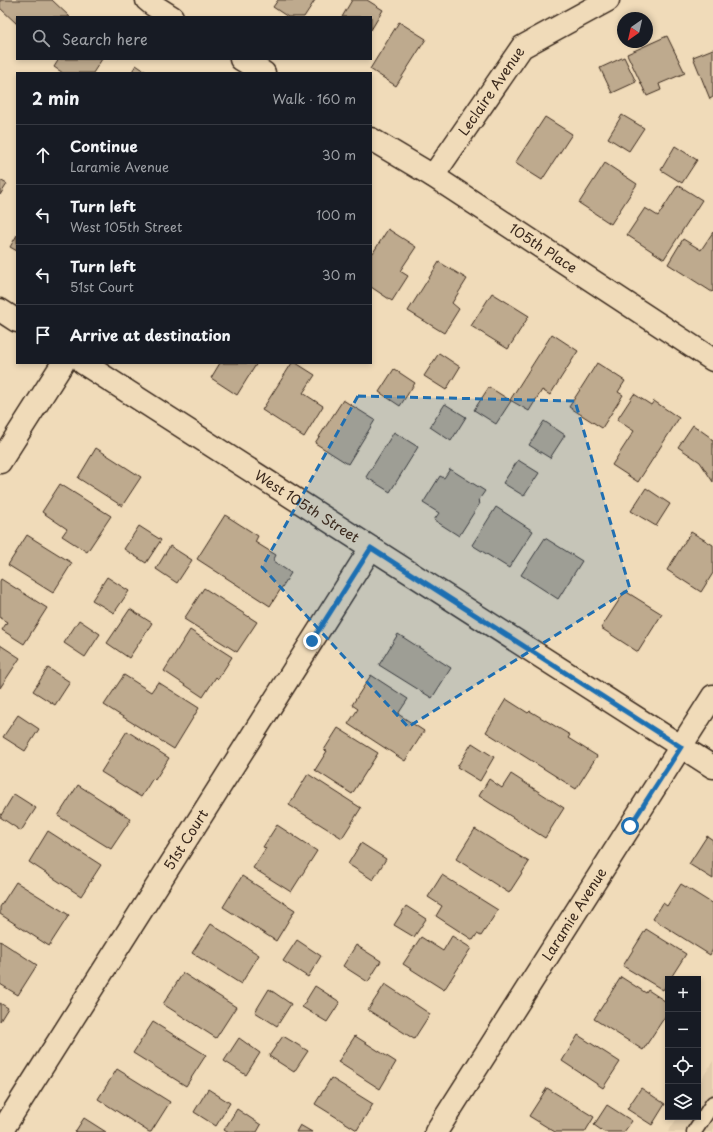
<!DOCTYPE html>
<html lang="en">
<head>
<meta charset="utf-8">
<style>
  :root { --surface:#171b24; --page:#242831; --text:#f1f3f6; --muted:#9ea1a6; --line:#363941 }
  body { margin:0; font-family:"Playpen Sans",sans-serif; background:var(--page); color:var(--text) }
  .controls { position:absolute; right:12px; bottom:12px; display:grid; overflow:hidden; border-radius:0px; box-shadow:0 2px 6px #0003 }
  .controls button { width:36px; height:36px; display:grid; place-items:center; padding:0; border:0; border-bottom:1px solid var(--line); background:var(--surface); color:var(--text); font:20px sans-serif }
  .compass { position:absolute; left:617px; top:12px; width:36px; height:36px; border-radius:50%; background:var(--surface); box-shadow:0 2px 6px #0003; rotate:214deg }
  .stop { position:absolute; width:12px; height:12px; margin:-9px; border:3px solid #1f6fb2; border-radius:50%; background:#fff }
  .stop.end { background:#1f6fb2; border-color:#fff; box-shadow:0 1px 4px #0008 }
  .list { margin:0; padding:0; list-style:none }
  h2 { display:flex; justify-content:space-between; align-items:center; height:52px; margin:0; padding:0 16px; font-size:17px }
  h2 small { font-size:13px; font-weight:400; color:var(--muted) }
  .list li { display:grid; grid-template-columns:26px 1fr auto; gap:12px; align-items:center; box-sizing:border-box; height:60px; padding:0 16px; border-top:1px solid var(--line) }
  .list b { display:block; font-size:15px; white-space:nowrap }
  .list p { margin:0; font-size:13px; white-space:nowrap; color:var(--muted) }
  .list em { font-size:13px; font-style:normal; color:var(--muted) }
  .icon { flex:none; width:22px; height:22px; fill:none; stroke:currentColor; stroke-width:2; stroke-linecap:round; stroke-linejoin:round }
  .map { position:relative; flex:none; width:713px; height:1132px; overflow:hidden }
  .search { position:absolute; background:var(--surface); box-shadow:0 2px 6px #0003; left:16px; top:16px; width:356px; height:44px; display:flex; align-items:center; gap:10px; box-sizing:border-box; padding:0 14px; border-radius:0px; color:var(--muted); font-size:15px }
  .panel { position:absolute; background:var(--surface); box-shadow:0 2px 6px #0003; left:16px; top:72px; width:356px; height:292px; border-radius:0px }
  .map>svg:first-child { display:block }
  .built { fill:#e1ccac }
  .building { fill:#beaa8e; stroke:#3b2a1e }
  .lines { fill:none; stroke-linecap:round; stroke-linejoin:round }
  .service-casing { stroke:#3b2a1e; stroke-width:17 }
  .minor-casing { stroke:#3b2a1e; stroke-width:25 }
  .service { stroke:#f0dbb9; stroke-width:14 }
  .minor { stroke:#f0dbb9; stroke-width:22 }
  .route { stroke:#1f6fb2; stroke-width:5 }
  .marked { fill:#1f6fb2; fill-opacity:0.2; stroke:#1f6fb2; stroke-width:3; stroke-dasharray:8 5; stroke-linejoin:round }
  .labels { text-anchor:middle; stroke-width:3; stroke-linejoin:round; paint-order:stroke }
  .street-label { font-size:14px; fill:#3b2a1e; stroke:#f0dbb9 }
</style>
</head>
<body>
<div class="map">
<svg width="713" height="1132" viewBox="0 0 713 1132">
  <rect width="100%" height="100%" fill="#f0dbb9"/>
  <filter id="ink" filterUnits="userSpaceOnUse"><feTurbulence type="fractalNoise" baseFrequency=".025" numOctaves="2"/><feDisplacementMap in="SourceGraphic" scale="8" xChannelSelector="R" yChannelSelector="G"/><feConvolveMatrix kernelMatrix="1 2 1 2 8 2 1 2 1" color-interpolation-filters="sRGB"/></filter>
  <g filter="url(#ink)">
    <path class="built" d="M713,1061V1132H668L678,1117H698V1085Z"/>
    <g class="building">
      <path d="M0,0H52L70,17H17V24L0,8Z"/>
      <path d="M278,0H315L304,17H288L273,7Z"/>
      <path d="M352,0H367L383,10L371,30V17H342Z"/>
      <path d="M399,22L426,39L396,86L370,69Z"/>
      <path d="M667,36L685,73L659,84L661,90L647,96L627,54Z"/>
      <path d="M713,49V97L710,99L693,57Z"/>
      <path d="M624,57L636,82L612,93L600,68Z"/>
      <path d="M59,59H102L93,73H63L54,67Z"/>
      <path d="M136,65L148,73H131Z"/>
      <path d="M622,115L644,128L629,151L608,138Z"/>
      <path d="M545,117L572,134L542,180L515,163Z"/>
      <path d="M675,146L697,160L682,183L661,170Z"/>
      <path d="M605,163L637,184L611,224L579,203Z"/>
      <path d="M0,180L7,184L0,195Z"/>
      <path d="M678,185L702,200L664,259L627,235L645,208L658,216Z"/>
      <path d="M388,229L416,247L400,271L408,276L392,301L371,287V256Z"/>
      <path d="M713,232V291L712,292L668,264L683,239L701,250Z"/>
      <path d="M17,235V251L10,247Z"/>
      <path d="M439,262L467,279L452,303L459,309L444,333L408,311Z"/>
      <path d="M492,293L529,316L508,349L471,326Z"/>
      <path d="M552,334L578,351L550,395L542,390L529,411L510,400Z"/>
      <path d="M439,353L460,367L446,390L424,376Z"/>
      <path d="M220,363H257L237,395L211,378Z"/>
      <path d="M292,363H296L315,375L303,393L323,406L304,437L262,410Z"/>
      <path d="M597,363L625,381L618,392L623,395L602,428L569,407Z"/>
      <path d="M394,369L415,383L400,406L379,392Z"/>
      <path d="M489,387L511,401L496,424L474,410Z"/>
      <path d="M634,394L651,405L654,401L679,418L638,482L612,465L634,431L617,420Z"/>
      <path d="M343,400L375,420L348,464L315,443Z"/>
      <path d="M445,404L466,417L451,441L430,427Z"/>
      <path d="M544,421L565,435L550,458L529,445Z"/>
      <path d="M693,425L710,437L713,441V482L700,462L678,447Z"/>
      <path d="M394,432L418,447L390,492L366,477Z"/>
      <path d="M96,448L141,477L122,506L78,478Z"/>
      <path d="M518,460L539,473L524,496L503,483Z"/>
      <path d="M450,469L485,491L478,501L480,503L459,536L434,520L439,513L423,503L440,476L444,478Z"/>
      <path d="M60,484L111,516L87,552L62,536L67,529L42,512Z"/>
      <path d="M646,488L670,504L656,526L631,511Z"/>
      <path d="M496,507L533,531L509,568L472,545Z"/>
      <path d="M225,515L258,536L255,542L276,555L273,561L291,573L270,606L197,559Z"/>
      <path d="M139,526L161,540L146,563L124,549Z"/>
      <path d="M691,532L713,545V573L701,592L667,570Z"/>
      <path d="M27,535L72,563L53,593L8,565Z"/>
      <path d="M545,538L582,561L558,599L521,575Z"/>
      <path d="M170,546L192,560L177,583L156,569Z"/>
      <path d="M107,577L129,591L114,613L92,600Z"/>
      <path d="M1,579L47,608L24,644L2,630L7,622L0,618V581Z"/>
      <path d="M204,588L257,622L237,652L184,619Z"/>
      <path d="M625,591L662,614L638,652L601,628Z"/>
      <path d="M130,609L152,623L129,658L107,643Z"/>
      <path d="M79,620L100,634L85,657L64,643Z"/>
      <path d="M190,630L232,657L218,679L216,677L203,697L164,671Z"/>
      <path d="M398,634L451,668L432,698L379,665Z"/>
      <path d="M0,645L20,658L0,688Z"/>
      <path d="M48,668L70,682L55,705L33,691Z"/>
      <path d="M124,675L151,692L158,682L199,708L174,749L104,705Z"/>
      <path d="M371,675L408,699L398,714L424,731L405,761L348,724L358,709L352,705Z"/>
      <path d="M506,699L528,713L530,711L570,735L568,738L597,756L576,789L486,732Z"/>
      <path d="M18,715L39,729L25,751L3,737Z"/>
      <path d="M338,728L378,753L352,794L315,770L327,751L324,750Z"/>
      <path d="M127,731L169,758L155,780L153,778L141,797L101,772Z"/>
      <path d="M472,743L494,757L480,781L457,767Z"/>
      <path d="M308,774L361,808L342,838L289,805Z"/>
      <path d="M511,774L564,808L545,838L479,796L489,779L502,788Z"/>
      <path d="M78,785L131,819L111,849L58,816Z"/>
      <path d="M14,794L36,808L21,831L0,817Z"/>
      <path d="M277,825L317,851L291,892L253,868L266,848L263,847Z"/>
      <path d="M475,829L529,862L509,893L456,859Z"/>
      <path d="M48,831L101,865L81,896L29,862Z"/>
      <path d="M707,836L713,840V879L689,864Z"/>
      <path d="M361,843L386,859L373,880L348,864Z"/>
      <path d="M442,875L498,910L481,936L477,934L473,940L436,916L442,906L428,897Z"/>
      <path d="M242,876L295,910L276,941L223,907Z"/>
      <path d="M16,882L69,915L49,946L0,914V907Z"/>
      <path d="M681,884L713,904V949L710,955L653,919L663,903L667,906Z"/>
      <path d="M406,906L426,919L414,937L394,925Z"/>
      <path d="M211,924L259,955L241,984L192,953Z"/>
      <path d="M646,929L686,954L670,979H668V982L663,990L623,966Z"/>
      <path d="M452,936L471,948L444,990L403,964L421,937L443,951Z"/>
      <path d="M297,940L321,956L308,977L283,961Z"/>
      <path d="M0,941L37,965L18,995L0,984Z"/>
      <path d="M356,945L381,961L368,982L343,966Z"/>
      <path d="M183,973L236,1007L216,1038L163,1004Z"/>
      <path d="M621,977L646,993L648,990L668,1003V1012L643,1050L594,1019Z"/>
      <path d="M385,984L430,1014L414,1039L368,1010Z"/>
      <path d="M315,986L340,1002L327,1022L302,1007Z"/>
      <path d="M269,989L291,1004L277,1026L255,1012Z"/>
      <path d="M0,1003L8,1008L0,1021Z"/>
      <path d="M153,1022L206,1055L186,1086L133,1053Z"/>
      <path d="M578,1035L620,1062L603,1088L562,1061Z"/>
      <path d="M283,1036L308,1051L294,1072L269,1056Z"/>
      <path d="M355,1036L396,1062L380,1089L338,1062Z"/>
      <path d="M239,1038L260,1053L246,1075L224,1061Z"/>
      <path d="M117,1069L170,1102L151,1132H149L98,1099Z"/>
      <path d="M331,1078L373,1104L357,1130L315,1104Z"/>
      <path d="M547,1088L594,1117L585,1132H555L529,1116Z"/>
      <path d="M641,1088L665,1104L652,1125L627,1109Z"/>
      <path d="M208,1089L230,1103L216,1126L194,1112Z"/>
      <path d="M607,1105L632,1121L624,1132H604L594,1125Z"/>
      <path d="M237,1109L261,1125L257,1132H227L224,1130Z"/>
      <path d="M84,1118L106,1132H75Z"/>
      <path d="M300,1125L312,1132H296Z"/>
    </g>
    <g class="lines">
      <g class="service-casing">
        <path id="service" d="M694,1132L713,1103"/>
      </g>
      <g class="minor-casing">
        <g id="minor">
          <path d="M147,0L153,5L172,17"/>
          <path d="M241,59L264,73"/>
          <path id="s1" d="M371,139L433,176L713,360"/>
          <path id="s2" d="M433,176L522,47L608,0"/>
          <path d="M0,310L17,321"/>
          <path id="s3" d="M83,363L713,767"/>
          <path d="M0,462L63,363"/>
          <path id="s4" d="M1,1132L371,548"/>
          <path id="s5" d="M436,1132L713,696"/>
        </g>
      </g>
      <use href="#service" class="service"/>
      <use href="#minor" class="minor"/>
    </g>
  </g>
  <g class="lines" filter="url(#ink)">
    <path class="route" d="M312,641L371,548L681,747L630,826"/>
  </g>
  <path class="marked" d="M358,396L575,401L630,589L408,727L262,567Z"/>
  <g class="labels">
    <g class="street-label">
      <text dy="5" stroke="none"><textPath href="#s2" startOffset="103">Leclaire Avenue</textPath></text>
      <text dy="5" stroke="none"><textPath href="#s1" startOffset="204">105th Place</textPath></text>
      <text dy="5" stroke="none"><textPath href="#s3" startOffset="266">West 105th Street</textPath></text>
      <text dy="5" stroke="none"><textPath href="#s4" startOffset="346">51st Court</textPath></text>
      <text dy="5" stroke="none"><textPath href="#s5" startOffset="258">Laramie Avenue</textPath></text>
    </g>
  </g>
</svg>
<div class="controls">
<button>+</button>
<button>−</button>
<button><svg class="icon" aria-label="locate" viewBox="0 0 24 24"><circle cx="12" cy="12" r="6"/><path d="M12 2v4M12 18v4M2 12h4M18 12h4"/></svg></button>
<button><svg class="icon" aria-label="layers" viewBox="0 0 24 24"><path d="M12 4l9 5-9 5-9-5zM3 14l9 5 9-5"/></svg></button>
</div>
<svg class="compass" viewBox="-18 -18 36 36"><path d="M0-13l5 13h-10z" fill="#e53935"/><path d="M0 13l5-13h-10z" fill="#9ea1a6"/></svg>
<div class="stop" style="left:630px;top:826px"></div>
<div class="stop end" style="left:312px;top:641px"></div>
<div class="search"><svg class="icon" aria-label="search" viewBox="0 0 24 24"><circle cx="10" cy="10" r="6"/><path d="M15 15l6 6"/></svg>Search here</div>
<section class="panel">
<h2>2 min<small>Walk · 160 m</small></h2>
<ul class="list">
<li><svg class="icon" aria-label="ahead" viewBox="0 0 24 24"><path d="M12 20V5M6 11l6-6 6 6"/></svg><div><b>Continue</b><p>Laramie Avenue</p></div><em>30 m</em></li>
<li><svg class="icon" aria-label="left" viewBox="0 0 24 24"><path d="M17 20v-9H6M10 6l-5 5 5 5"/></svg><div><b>Turn left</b><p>West 105th Street</p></div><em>100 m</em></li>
<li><svg class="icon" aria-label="left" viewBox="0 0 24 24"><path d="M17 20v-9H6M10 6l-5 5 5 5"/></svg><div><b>Turn left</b><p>51st Court</p></div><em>30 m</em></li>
<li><svg class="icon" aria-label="arrive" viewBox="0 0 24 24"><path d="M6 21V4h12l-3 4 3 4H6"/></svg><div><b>Arrive at destination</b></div></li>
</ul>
</section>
</div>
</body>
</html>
